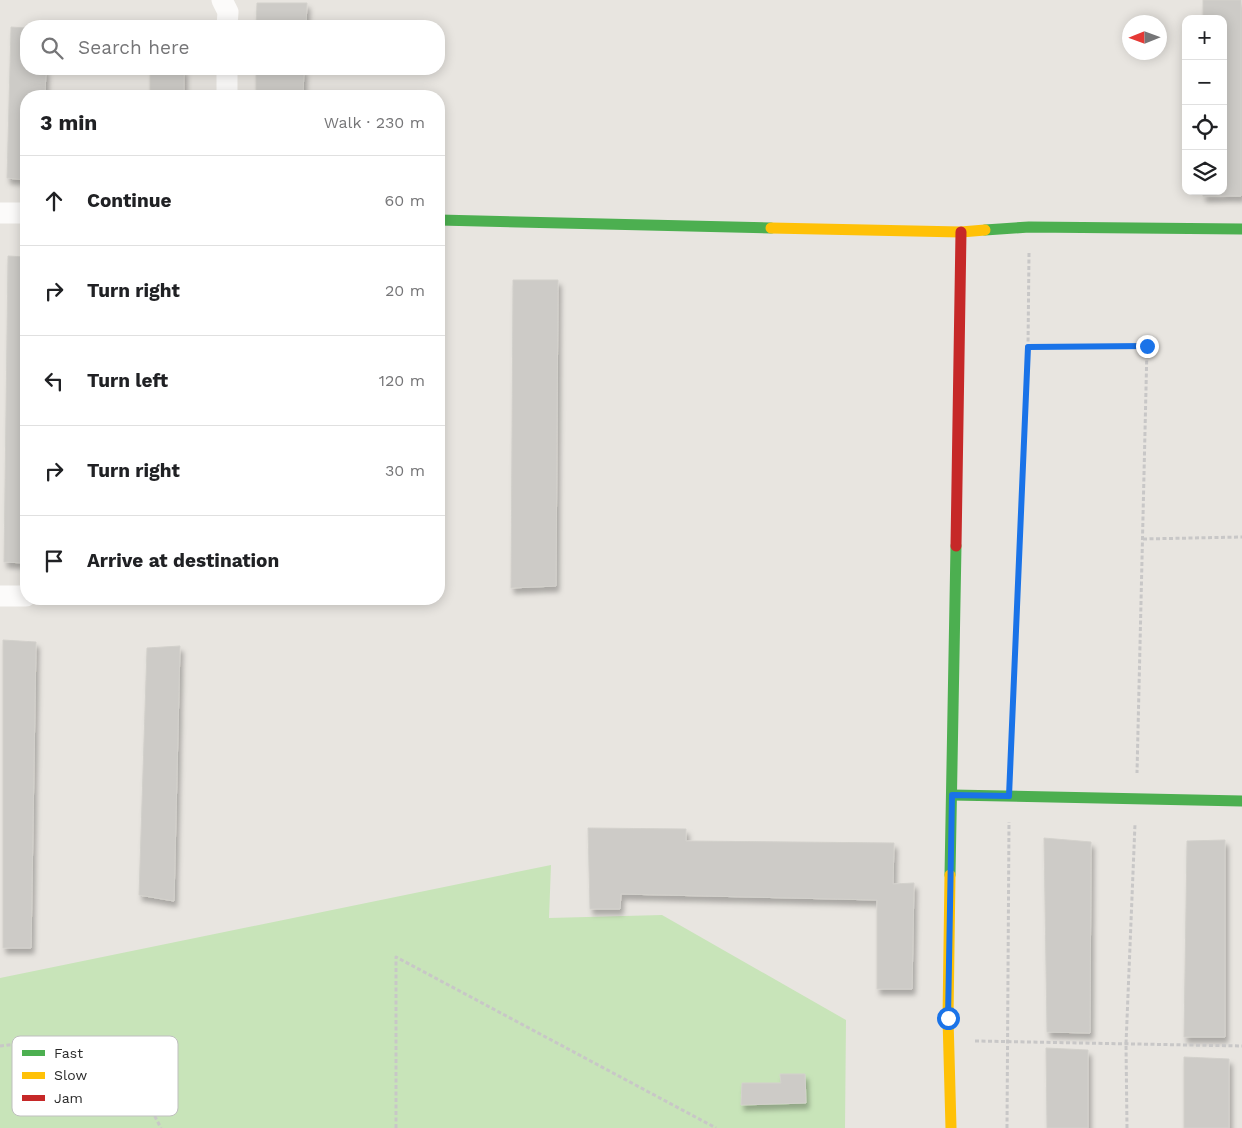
<!DOCTYPE html>
<html lang="en">
<head>
<meta charset="utf-8">
<style>
  :root { --surface:#fff; --page:#f2f2f2; --text:#202124; --muted:#757577; --line:#e0e0e0 }
  body { margin:0; font-family:"Work Sans",sans-serif; background:var(--page); color:var(--text) }
  .controls { position:absolute; right:15px; top:15px; display:grid; overflow:hidden; border-radius:10px; box-shadow:0 2px 12px #0003 }
  .controls button { width:45px; height:45px; display:grid; place-items:center; padding:0; border:0; border-bottom:1px solid var(--line); background:var(--surface); color:var(--text); font:25px sans-serif }
  .compass { position:absolute; left:1122px; top:15px; width:45px; height:45px; border-radius:50%; background:var(--surface); box-shadow:0 2px 12px #0003; rotate:269deg }
  .stop { position:absolute; width:15px; height:15px; margin:-11px; border:4px solid #1a73e8; border-radius:50%; background:#fff }
  .stop.end { background:#1a73e8; border-color:#fff; box-shadow:0 1px 5px #0008 }
  .list { margin:0; padding:0; list-style:none }
  h2 { display:flex; justify-content:space-between; align-items:center; height:65px; margin:0; padding:0 20px; font-size:21px }
  h2 small { font-size:16px; font-weight:400; color:var(--muted) }
  .list li { display:grid; grid-template-columns:32px 1fr auto; gap:15px; align-items:center; box-sizing:border-box; height:90px; padding:0 20px; border-top:1px solid var(--line) }
  .list b { display:block; font-size:19px; white-space:nowrap }
  .list em { font-size:16px; font-style:normal; color:var(--muted) }
  .icon { flex:none; width:28px; height:28px; fill:none; stroke:currentColor; stroke-width:2; stroke-linecap:round; stroke-linejoin:round }
  .map { position:relative; flex:none; width:1242px; height:1128px; overflow:hidden }
  .search { position:absolute; background:var(--surface); box-shadow:0 2px 12px #0003; left:20px; top:20px; width:425px; height:55px; display:flex; align-items:center; gap:12px; box-sizing:border-box; padding:0 18px; border-radius:20px; color:var(--muted); font-size:19px }
  .panel { position:absolute; background:var(--surface); box-shadow:0 2px 12px #0003; left:20px; top:90px; width:425px; height:515px; border-radius:20px }
  .map>svg:first-child { display:block }
  .green { fill:#c8e4b9 }
  .building { fill:#cdcbc7; stroke:#d3d1cc; filter:url(#shadow) }
  .lines { fill:none; stroke-linecap:round; stroke-linejoin:round }
  .path { stroke:#c8c7c7; stroke-width:3; stroke-dasharray:4 2.5; stroke-linecap:butt }
  .street { stroke:#fcfbfa; stroke-width:21 }
  .fast { stroke:#4caf50; stroke-width:11 }
  .slow { stroke:#ffc107; stroke-width:11 }
  .jam { stroke:#c62828; stroke-width:11 }
  .route { stroke:#1a73e8; stroke-width:6 }
  .key { fill:#fff; stroke:#bfbfbf; stroke-width:1 }
  .key-label { font-size:14px; fill:#2a2a2a }
</style>
</head>
<body>
<div class="map">
<svg width="1242" height="1128" viewBox="0 0 1242 1128">
  <defs>
    <filter id="shadow"><feDropShadow dx="3" dy="5.5" stdDeviation="2.5" flood-color="#0004"/></filter>
  </defs>
  <rect width="100%" height="100%" fill="#e8e5e0"/>
  <path class="green" d="M551,865L549,918L662,915L846,1020L845,1128H0V978Z"/>
  <g class="building">
    <path d="M1203,0H1241V196H1203V191H1223V19H1203Z"/>
    <path d="M257,3H307L306,26H256Z"/>
    <path d="M184,25V26H151Z"/>
    <path d="M11,27L26,28V69H46L45,96H26V180L7,178Z"/>
    <rect x="150" y="69" width="34" height="27"/>
    <path d="M256,69H304L303,96H256Z"/>
    <path d="M8,256L26,257V563L4,562Z"/>
    <path d="M513,280H558L556,586L511,588Z"/>
    <path d="M3,640L36,642L31,948H3Z"/>
    <path d="M180,646L174,901L139,895L147,648Z"/>
    <path d="M588,828L686,829V841L894,843L893,884L914,883L912,989H877V900L621,894L620,909H590Z"/>
    <path d="M1044,838L1091,842L1090,1033L1047,1032Z"/>
    <path d="M1225,840V1037H1184L1187,841Z"/>
    <path d="M1046,1048L1088,1050V1128H1047Z"/>
    <path d="M1184,1057L1229,1059V1128H1184Z"/>
    <path d="M780,1074H805L806,1103L741,1105L742,1083H781Z"/>
  </g>
  <g class="lines">
    <g class="path">
      <path d="M1029,253L1028,347L1147,346L1137,773"/>
      <path d="M1143,539L1242,537"/>
      <path d="M1010,771L1028,347"/>
      <path d="M975,1041L1242,1046"/>
      <path d="M0,1046L68,1038L108,1056L150,1107L161,1128"/>
      <path d="M396,1128V957L716,1128"/>
      <path d="M1007,1128L1009,822"/>
      <path d="M1127,1128L1126,1044L1135,824"/>
    </g>
    <g class="street">
      <path d="M222,0L228,12L227,26"/>
      <path d="M227,96V69"/>
      <path d="M0,213H26"/>
      <path d="M0,596H26"/>
    </g>
    <g class="fast">
      <path d="M439,220L771,228"/>
      <path d="M985,230L1029,227L1242,229"/>
      <path d="M952,795L1242,801"/>
      <path d="M950,875L956,546"/>
    </g>
    <g class="slow">
      <path d="M771,228L961,232L985,230"/>
      <path d="M950,875L948,1018L951,1128"/>
    </g>
    <path class="jam" d="M956,546L961,232"/>
  </g>
  <g class="lines">
    <path class="route" d="M948,1018L952,795L1009,796L1028,347L1147,346"/>
  </g>
  <rect x="12" y="1036" width="166" height="80" rx="8" class="key"/>
  <rect x="22" y="1050" width="23" height="6" fill="#4caf50"/>
  <rect x="22" y="1072" width="23" height="7" fill="#ffc107"/>
  <rect x="22" y="1095" width="23" height="6" fill="#c62828"/>
  <g class="key-label">
    <text x="54" y="1058">Fast</text>
    <text x="54" y="1080">Slow</text>
    <text x="54" y="1103">Jam</text>
  </g>
</svg>
<div class="controls">
<button>+</button>
<button>−</button>
<button><svg class="icon" aria-label="locate" viewBox="0 0 24 24"><circle cx="12" cy="12" r="6"/><path d="M12 2v4M12 18v4M2 12h4M18 12h4"/></svg></button>
<button><svg class="icon" aria-label="layers" viewBox="0 0 24 24"><path d="M12 4l9 5-9 5-9-5zM3 14l9 5 9-5"/></svg></button>
</div>
<svg class="compass" viewBox="-18 -18 36 36"><path d="M0-13l5 13h-10z" fill="#e53935"/><path d="M0 13l5-13h-10z" fill="#757577"/></svg>
<div class="stop" style="left:948px;top:1018px"></div>
<div class="stop end" style="left:1147px;top:346px"></div>
<div class="search"><svg class="icon" aria-label="search" viewBox="0 0 24 24"><circle cx="10" cy="10" r="6"/><path d="M15 15l6 6"/></svg>Search here</div>
<section class="panel">
<h2>3 min<small>Walk · 230 m</small></h2>
<ul class="list">
<li><svg class="icon" aria-label="ahead" viewBox="0 0 24 24"><path d="M12 20V5M6 11l6-6 6 6"/></svg><div><b>Continue</b></div><em>60 m</em></li>
<li><svg class="icon" aria-label="right" viewBox="0 0 24 24"><path d="M7 20v-9h11M14 6l5 5-5 5"/></svg><div><b>Turn right</b></div><em>20 m</em></li>
<li><svg class="icon" aria-label="left" viewBox="0 0 24 24"><path d="M17 20v-9H6M10 6l-5 5 5 5"/></svg><div><b>Turn left</b></div><em>120 m</em></li>
<li><svg class="icon" aria-label="right" viewBox="0 0 24 24"><path d="M7 20v-9h11M14 6l5 5-5 5"/></svg><div><b>Turn right</b></div><em>30 m</em></li>
<li><svg class="icon" aria-label="arrive" viewBox="0 0 24 24"><path d="M6 21V4h12l-3 4 3 4H6"/></svg><div><b>Arrive at destination</b></div></li>
</ul>
</section>
</div>
</body>
</html>
